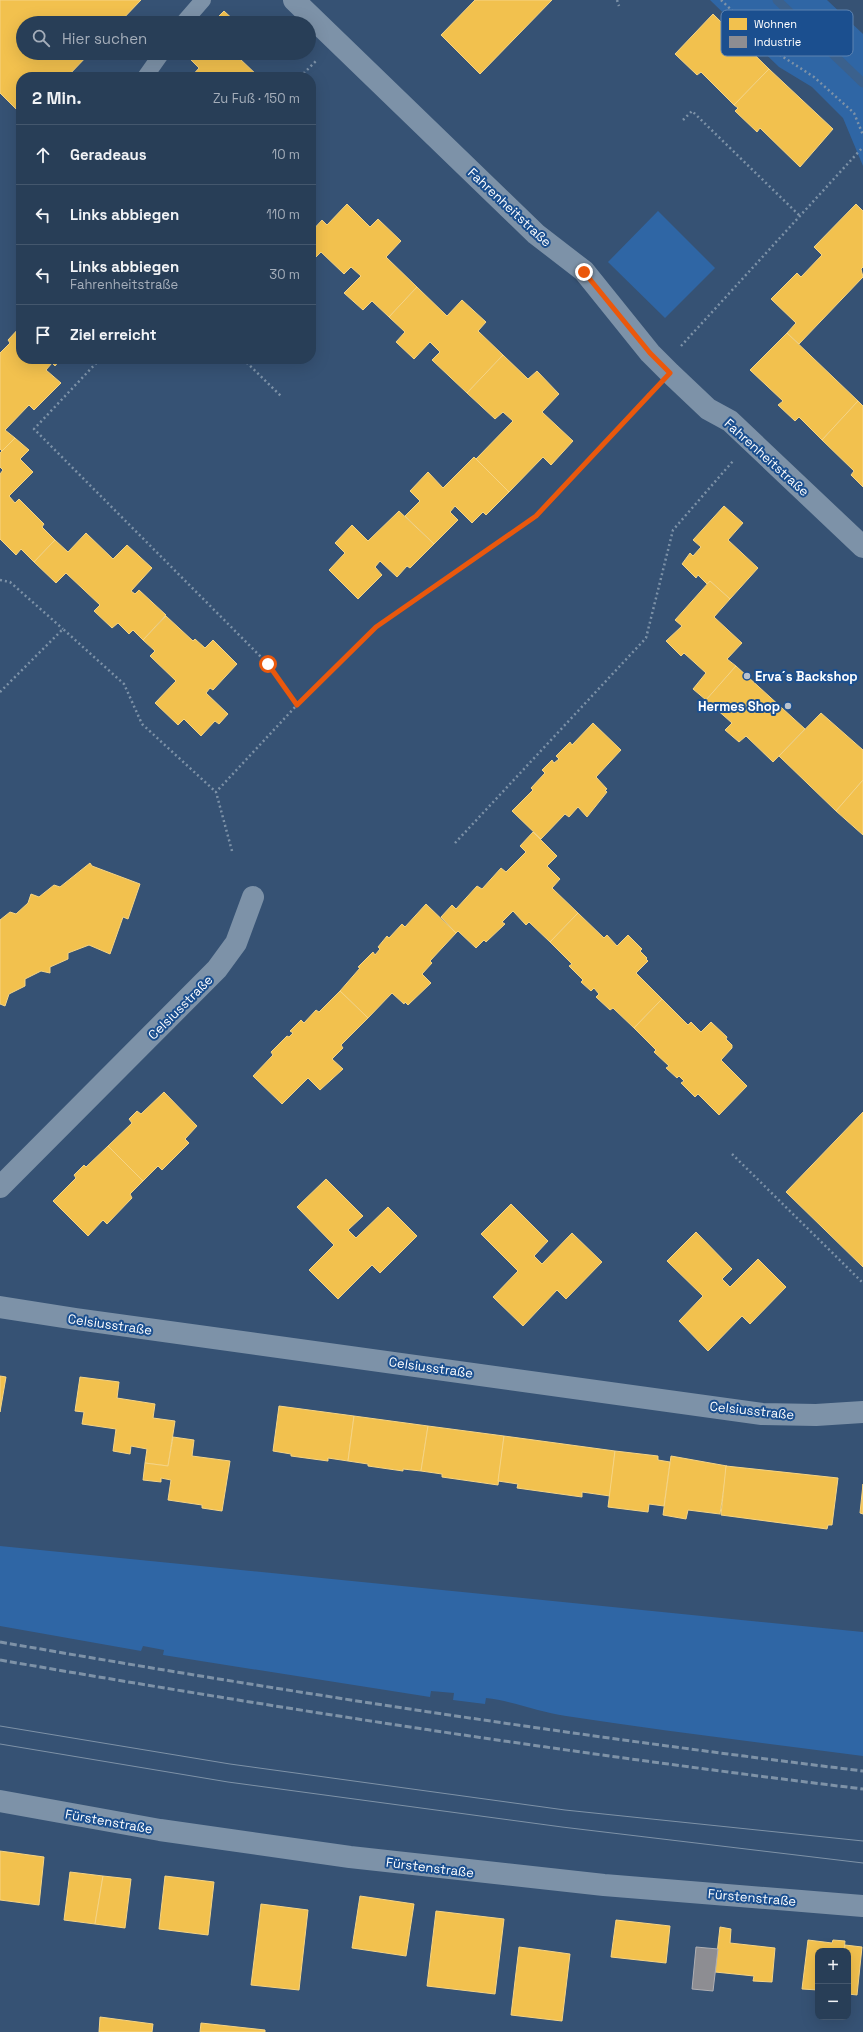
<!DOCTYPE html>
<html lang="de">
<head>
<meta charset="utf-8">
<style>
  :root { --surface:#283e57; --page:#30455d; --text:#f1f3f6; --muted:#a5aeba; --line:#44576d }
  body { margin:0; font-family:"Space Grotesk",sans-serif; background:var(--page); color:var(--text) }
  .controls { position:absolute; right:12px; bottom:12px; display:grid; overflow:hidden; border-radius:8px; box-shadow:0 4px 16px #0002 }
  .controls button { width:36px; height:36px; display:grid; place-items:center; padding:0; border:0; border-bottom:1px solid var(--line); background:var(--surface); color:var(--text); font:20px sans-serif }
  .stop { position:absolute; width:12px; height:12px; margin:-9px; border:3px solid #ea580c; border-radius:50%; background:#fff }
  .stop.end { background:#ea580c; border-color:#fff; box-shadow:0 1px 4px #0008 }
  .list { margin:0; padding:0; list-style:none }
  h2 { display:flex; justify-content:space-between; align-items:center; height:52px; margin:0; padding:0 16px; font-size:17px }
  h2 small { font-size:13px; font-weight:400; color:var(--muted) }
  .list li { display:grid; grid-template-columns:26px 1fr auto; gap:12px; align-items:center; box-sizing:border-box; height:60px; padding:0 16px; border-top:1px solid var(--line) }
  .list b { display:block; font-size:15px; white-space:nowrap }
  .list p { margin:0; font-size:13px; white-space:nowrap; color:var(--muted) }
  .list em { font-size:13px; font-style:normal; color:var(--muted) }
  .icon { flex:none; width:22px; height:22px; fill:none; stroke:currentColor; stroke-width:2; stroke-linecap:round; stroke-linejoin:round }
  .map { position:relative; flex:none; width:863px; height:2032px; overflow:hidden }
  .search { position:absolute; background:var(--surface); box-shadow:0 4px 16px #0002; left:16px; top:16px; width:300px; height:44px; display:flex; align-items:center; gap:10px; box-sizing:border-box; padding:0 14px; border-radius:22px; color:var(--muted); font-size:15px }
  .panel { position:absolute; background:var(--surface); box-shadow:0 4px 16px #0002; left:16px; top:72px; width:300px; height:292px; border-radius:16px }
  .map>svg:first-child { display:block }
  .green { fill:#2f66a5 }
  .homes { fill:#f2c14e; stroke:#f6d483 }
  .industry { fill:#8d8d92; stroke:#afafb3 }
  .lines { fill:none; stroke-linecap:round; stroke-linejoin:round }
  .stream { stroke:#3b618d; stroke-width:9 }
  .path { stroke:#7d92a8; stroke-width:2.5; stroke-dasharray:2 3; stroke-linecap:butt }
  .lane { stroke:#7d92a8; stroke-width:16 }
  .street { stroke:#7d92a8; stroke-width:22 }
  .tram { stroke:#7e92a7; stroke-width:1 }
  .rail { stroke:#7e92a7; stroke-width:3; stroke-dasharray:7 3; stroke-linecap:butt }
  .route { stroke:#ea580c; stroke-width:5 }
  .poi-dot { fill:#b9c2ce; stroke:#1b4f8f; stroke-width:1.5 }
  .labels { text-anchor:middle; stroke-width:4; stroke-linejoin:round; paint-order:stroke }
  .street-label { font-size:13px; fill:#fff; stroke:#1b4f8f }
  .poi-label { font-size:13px; font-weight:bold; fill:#fff; stroke:#1b4f8f; text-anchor:start }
  .key { fill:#1b4f8f; stroke:#5f84b1; stroke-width:1 }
  .key-label { font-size:11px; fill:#fff }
</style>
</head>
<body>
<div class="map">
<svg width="863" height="2032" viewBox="0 0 863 2032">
  <rect width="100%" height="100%" fill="#365274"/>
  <g class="green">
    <path d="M710,0H827L863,34V166L843,118L812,87L779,67Z"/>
    <path d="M658,211L715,268L665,318L608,262Z"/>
    <path d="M0,1546L863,1632V1756C764,1743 664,1731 566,1716C539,1712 513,1701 486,1698L485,1704L453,1700L454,1693L431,1691L430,1697L163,1655L164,1650L143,1646L141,1651L0,1626Z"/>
  </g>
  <g class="homes">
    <path d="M0,0H141L119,23H23V53H90L67,77H21V114L0,93Z"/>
    <path d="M475,0H552L480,74L441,35Z"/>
    <path d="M224,11L237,23H212Z"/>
    <path d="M713,14L769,69L734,105L701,72L697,75L675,54Z"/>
    <path d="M184,53H232L231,55L236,59L238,57L259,77H191L199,68Z"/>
    <path d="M769,69L833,129L800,167L760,128L757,132L735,111L738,108L734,105Z"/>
    <path d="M347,204L370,227L378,219L401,241L386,257L417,287L389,317L372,301L363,310L344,293L361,276L351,267L344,274L321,252L316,257L311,252V232L322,220L327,225Z"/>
    <path d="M856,204L863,211V267L861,269L863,277L799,344L787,333L796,323L771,299L797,273L801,277L822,255L814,247Z"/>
    <path d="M417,287L447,316L462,300L486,322L478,331L503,355L467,393L432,360L440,352L430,342L414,359L396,342L405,332L389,317Z"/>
    <path d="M21,326V359H61L55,366L52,363L46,370L61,383L34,410L29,405L5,430L15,438L2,451L0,449V353L10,343L8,340Z"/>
    <path d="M787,333L858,401L822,440L799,417L795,421L778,405L783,401L750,370Z"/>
    <path d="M503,355L528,379L537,371L559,394L542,412L573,441L551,465L543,457L509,492L476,459L513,421L503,412L495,419L467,393Z"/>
    <path d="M858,401L863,406V487L851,475L854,471L822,440Z"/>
    <path d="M15,438L29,450L20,459L33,472L9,496L15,503L19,499L44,524L42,527L55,540L34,562L21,549L16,555L0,539V474L3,470L0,467V453Z"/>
    <path d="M474,457L509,492L486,515L483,512L472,523L455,506L450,512L458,520L434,544L405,516L420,501L410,491L428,472L443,488Z"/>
    <path d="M724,506L743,523L728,540L758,568L730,599L710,581L708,585L698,575L696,578L682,564L690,553L693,556L701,547L693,540Z"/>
    <path d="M399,511L434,544L410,568L407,566L397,577L380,561L375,567L382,575L358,599L329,570L345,553L335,543L352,525L368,541Z"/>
    <path d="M86,533L113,559L127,545L152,568L131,591L135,594L139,590L166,615L143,640L133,630L129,634L118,623L112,628L94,611L100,605L66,573L56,583L34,562L55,540L68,552Z"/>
    <path d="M710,581L730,599L714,617L742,643L727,659L736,666L706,700L693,689L706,673L684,653L681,656L666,641L682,626L675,620Z"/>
    <path d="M166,616L193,641L195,639L205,648L213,640L237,664L213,690L210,688L206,693L228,714L219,724L215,721L201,736L184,719L178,725L155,703L176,681L150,656L155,651L143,640Z"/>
    <path d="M736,666L805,729L773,762L746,736L739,742L725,730L732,723L706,700Z"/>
    <path d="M821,713L863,750V780L836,811L779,756Z"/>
    <path d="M593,723L621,750L596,777L607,789L605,790L607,792L587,817L578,807L569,817L565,814L541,839L512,811L533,790L531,788L545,773L542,770L552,760L554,763L559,759L556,756L570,742L572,745Z"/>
    <path d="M863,780V835L836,811Z"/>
    <path d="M533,832L557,856L547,866L560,879L552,888L578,913L550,942L529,922L526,925L513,911L502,922L505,924L486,942L484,940L476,948L458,931L456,933L441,917L452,905L456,909L477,886L482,889L501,868L506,872L526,852L520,846Z"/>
    <path d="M90,863L92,866L140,884L128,919L123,917L110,954L89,945L68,953V959L50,967V973L41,971L25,979V986L9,994L5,1006L0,1004V920L10,912L16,914L28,903L31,894L39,897L54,885L60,887Z"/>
    <path d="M426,904L456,933L430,961L432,963L422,974L431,983L408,1005L405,1002L404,1004L392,993L368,1018L340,991L360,968L358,967L373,952L375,955L380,949L378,947L387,936L389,938L402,924L405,927Z"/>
    <path d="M578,913L604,938L607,935L617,946L628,935L642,949L640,951L647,958L646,959L648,961L636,973L662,999L634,1028L613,1008L610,1010L596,997L599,994L594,988L591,991L581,982L583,980L569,966L572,964L550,942Z"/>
    <path d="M340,991L368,1018L341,1045L343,1048L332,1059L343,1069L320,1090L308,1078L282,1104L253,1076L273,1055L271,1052L287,1036L289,1037L293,1033L290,1031L301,1020L304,1023L316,1010L319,1012Z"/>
    <path d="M662,999L688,1025L691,1022L701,1032L711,1022L727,1037L726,1039L732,1045V1048L721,1060L747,1086L719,1115L698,1094L695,1097L681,1083L684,1081L679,1076L677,1078L666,1068L669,1066L654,1052L656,1050L634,1028Z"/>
    <path d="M164,1092L197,1126L185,1139L189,1143L162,1170L158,1166L143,1181L108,1146L132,1123L129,1119L137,1111L141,1114Z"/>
    <path d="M863,1112V1267L786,1192Z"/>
    <path d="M108,1146L143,1181L130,1194L132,1198L107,1224L103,1220L88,1236L53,1201L76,1178L74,1175L84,1165L86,1167Z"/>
    <path d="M326,1179L363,1216L348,1230L356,1238L388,1207L417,1236L380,1273L372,1265L338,1299L309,1270L334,1245L297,1207Z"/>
    <path d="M511,1204L548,1241L534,1256L542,1264L572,1233L602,1262L566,1299L557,1290L523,1326L493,1297L518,1271L481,1234Z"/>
    <path d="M696,1232L732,1269L722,1279L730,1287L758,1259L786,1287L750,1324L742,1316L708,1351L679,1321L703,1296L667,1261Z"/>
    <path d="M0,1376L6,1377L0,1412Z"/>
    <path d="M80,1377L119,1382L117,1398L155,1404L153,1418L175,1421L168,1466L145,1463L147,1449L131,1446L130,1454L113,1451L116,1429L82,1424L84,1412L75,1411Z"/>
    <path d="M279,1406L354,1416L348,1461L328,1458V1461L291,1456V1454L273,1451Z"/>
    <path d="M354,1416L428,1426L421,1471L403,1469V1471L368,1466V1464L348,1461Z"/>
    <path d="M428,1426L504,1436L498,1485L442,1477V1474L421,1471Z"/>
    <path d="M504,1436L615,1451L610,1496L582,1492V1497L517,1488L518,1484L498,1481Z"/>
    <path d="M173,1437L194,1440L192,1456L230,1461L222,1511L202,1508V1505L168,1500L171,1480L161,1478V1482L143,1480L145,1463L168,1466Z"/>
    <path d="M615,1451L658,1456V1460L670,1462L664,1506L649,1504L648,1512L608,1507Z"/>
    <path d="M671,1456L727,1466L720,1514L688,1510L686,1519L663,1515Z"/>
    <path d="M726,1466L838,1478L832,1525H828L827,1529L721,1515Z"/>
    <path d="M863,1484V1514L860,1513Z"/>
    <path d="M0,1851L44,1857L39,1905L0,1900Z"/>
    <path d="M70,1872L103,1876L95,1924L64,1920Z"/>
    <path d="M103,1876L131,1879L125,1928L95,1924Z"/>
    <path d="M165,1876L214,1882L208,1935L159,1929Z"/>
    <path d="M360,1896L414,1904L406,1956L352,1948Z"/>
    <path d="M261,1904L308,1910L299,1990L251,1985Z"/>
    <path d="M436,1911L504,1919L495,1994L427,1986Z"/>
    <path d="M616,1920L670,1926L666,1963L611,1957Z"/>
    <path d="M720,1927L731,1929L730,1943L775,1948L772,1982L753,1981L754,1976L715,1972Z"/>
    <path d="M808,1940L832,1943L833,1940L845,1941L844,1951H818V1990L802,1989Z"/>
    <path d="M845,1945L862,1947L857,1995L848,1994V1951H844Z"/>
    <path d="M519,1947L570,1954L562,2021L511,2015Z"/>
    <path d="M100,2017L153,2024L152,2032H99Z"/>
    <path d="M201,2023L265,2030V2032H200Z"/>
  </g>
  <path class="industry" d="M696,1947L718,1949L713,1991L692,1989Z"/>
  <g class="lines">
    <path class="stream" d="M777,0L863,83"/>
    <g class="path">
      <path d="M617,0L619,6"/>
      <path d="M721,0L774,51L814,77L854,113L863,135"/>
      <path d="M300,77L317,60"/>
      <path d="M683,120L692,111L800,216"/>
      <path d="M681,346L863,147"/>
      <path d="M100,359L34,429L268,664L297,705"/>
      <path d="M243,359L282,397"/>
      <path d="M0,580L10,582L63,629"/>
      <path d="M0,692L63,629L124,684L142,724L216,792"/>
      <path d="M455,843L646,638L673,530L733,461"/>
      <path d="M232,851L216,792L297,705L376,627L537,516L651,392"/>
      <path d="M732,1154L863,1283"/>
    </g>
    <g class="lane">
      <path d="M183,23L203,0"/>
      <path d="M145,77L162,53"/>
    </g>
    <g class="street">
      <path d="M294,0L536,234L584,271L650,353L670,373L708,409L730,421L863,547"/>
      <path d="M0,1187L217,969L236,943L253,897"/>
      <path d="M0,1307L76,1319L762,1414L816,1415L863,1412"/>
      <path d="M0,1801L160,1830L350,1857L604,1885L863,1906"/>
    </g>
    <g class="tram">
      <path d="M0,1726L230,1764L565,1810L863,1841"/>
      <path d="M0,1744L228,1782L562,1827L863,1863"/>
    </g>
    <g class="rail">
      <path d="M0,1642C286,1692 574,1736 863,1771"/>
      <path d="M0,1660C287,1710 574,1754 863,1789"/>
    </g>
  </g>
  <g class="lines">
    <path class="route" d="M268,664L297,705L376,627L536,516L670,373L650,353L584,272"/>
  </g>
  <g class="poi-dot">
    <circle cx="747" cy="676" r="4"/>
    <circle cx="788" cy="706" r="4"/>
  </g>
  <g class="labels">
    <g class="street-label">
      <text transform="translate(510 207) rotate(43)" y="5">Fahrenheitstraße</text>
      <text transform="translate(767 457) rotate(42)" y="5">Fahrenheitstraße</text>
      <text transform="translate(180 1007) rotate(-45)" y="5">Celsiusstraße</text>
      <text transform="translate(110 1324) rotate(8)" y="5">Celsiusstraße</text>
      <text transform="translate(431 1367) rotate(8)" y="5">Celsiusstraße</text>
      <text transform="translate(752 1410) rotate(6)" y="5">Celsiusstraße</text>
      <text transform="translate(109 1821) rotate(10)" y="5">Fürstenstraße</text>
      <text transform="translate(430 1867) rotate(7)" y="5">Fürstenstraße</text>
      <text transform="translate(752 1897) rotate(5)" y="5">Fürstenstraße</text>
    </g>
    <g class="poi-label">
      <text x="755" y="681">Erva´s Backshop</text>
      <text x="780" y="711" text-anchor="end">Hermes Shop</text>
    </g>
  </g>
  <rect x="721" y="10" width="132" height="46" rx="6" class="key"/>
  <rect x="729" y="18" width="18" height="12" fill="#f2c14e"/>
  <rect x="729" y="36" width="18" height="12" fill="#8d8d92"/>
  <g class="key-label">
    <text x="754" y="28">Wohnen</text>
    <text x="754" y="46">Industrie</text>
  </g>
</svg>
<div class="controls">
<button>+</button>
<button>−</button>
</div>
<div class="stop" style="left:268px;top:664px"></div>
<div class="stop end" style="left:584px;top:272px"></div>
<div class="search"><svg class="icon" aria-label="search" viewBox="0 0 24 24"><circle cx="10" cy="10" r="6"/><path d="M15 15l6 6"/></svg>Hier suchen</div>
<section class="panel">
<h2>2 Min.<small>Zu Fuß · 150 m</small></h2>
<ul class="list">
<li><svg class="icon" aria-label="ahead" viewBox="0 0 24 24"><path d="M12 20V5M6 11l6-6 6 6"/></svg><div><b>Geradeaus</b></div><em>10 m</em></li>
<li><svg class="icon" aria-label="left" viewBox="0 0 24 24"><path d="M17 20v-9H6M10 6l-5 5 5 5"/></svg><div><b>Links abbiegen</b></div><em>110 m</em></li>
<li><svg class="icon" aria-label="left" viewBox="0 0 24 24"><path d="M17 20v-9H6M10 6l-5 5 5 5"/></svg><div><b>Links abbiegen</b><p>Fahrenheitstraße</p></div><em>30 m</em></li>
<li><svg class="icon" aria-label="arrive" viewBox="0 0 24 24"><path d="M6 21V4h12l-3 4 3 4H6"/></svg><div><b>Ziel erreicht</b></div></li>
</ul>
</section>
</div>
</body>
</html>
